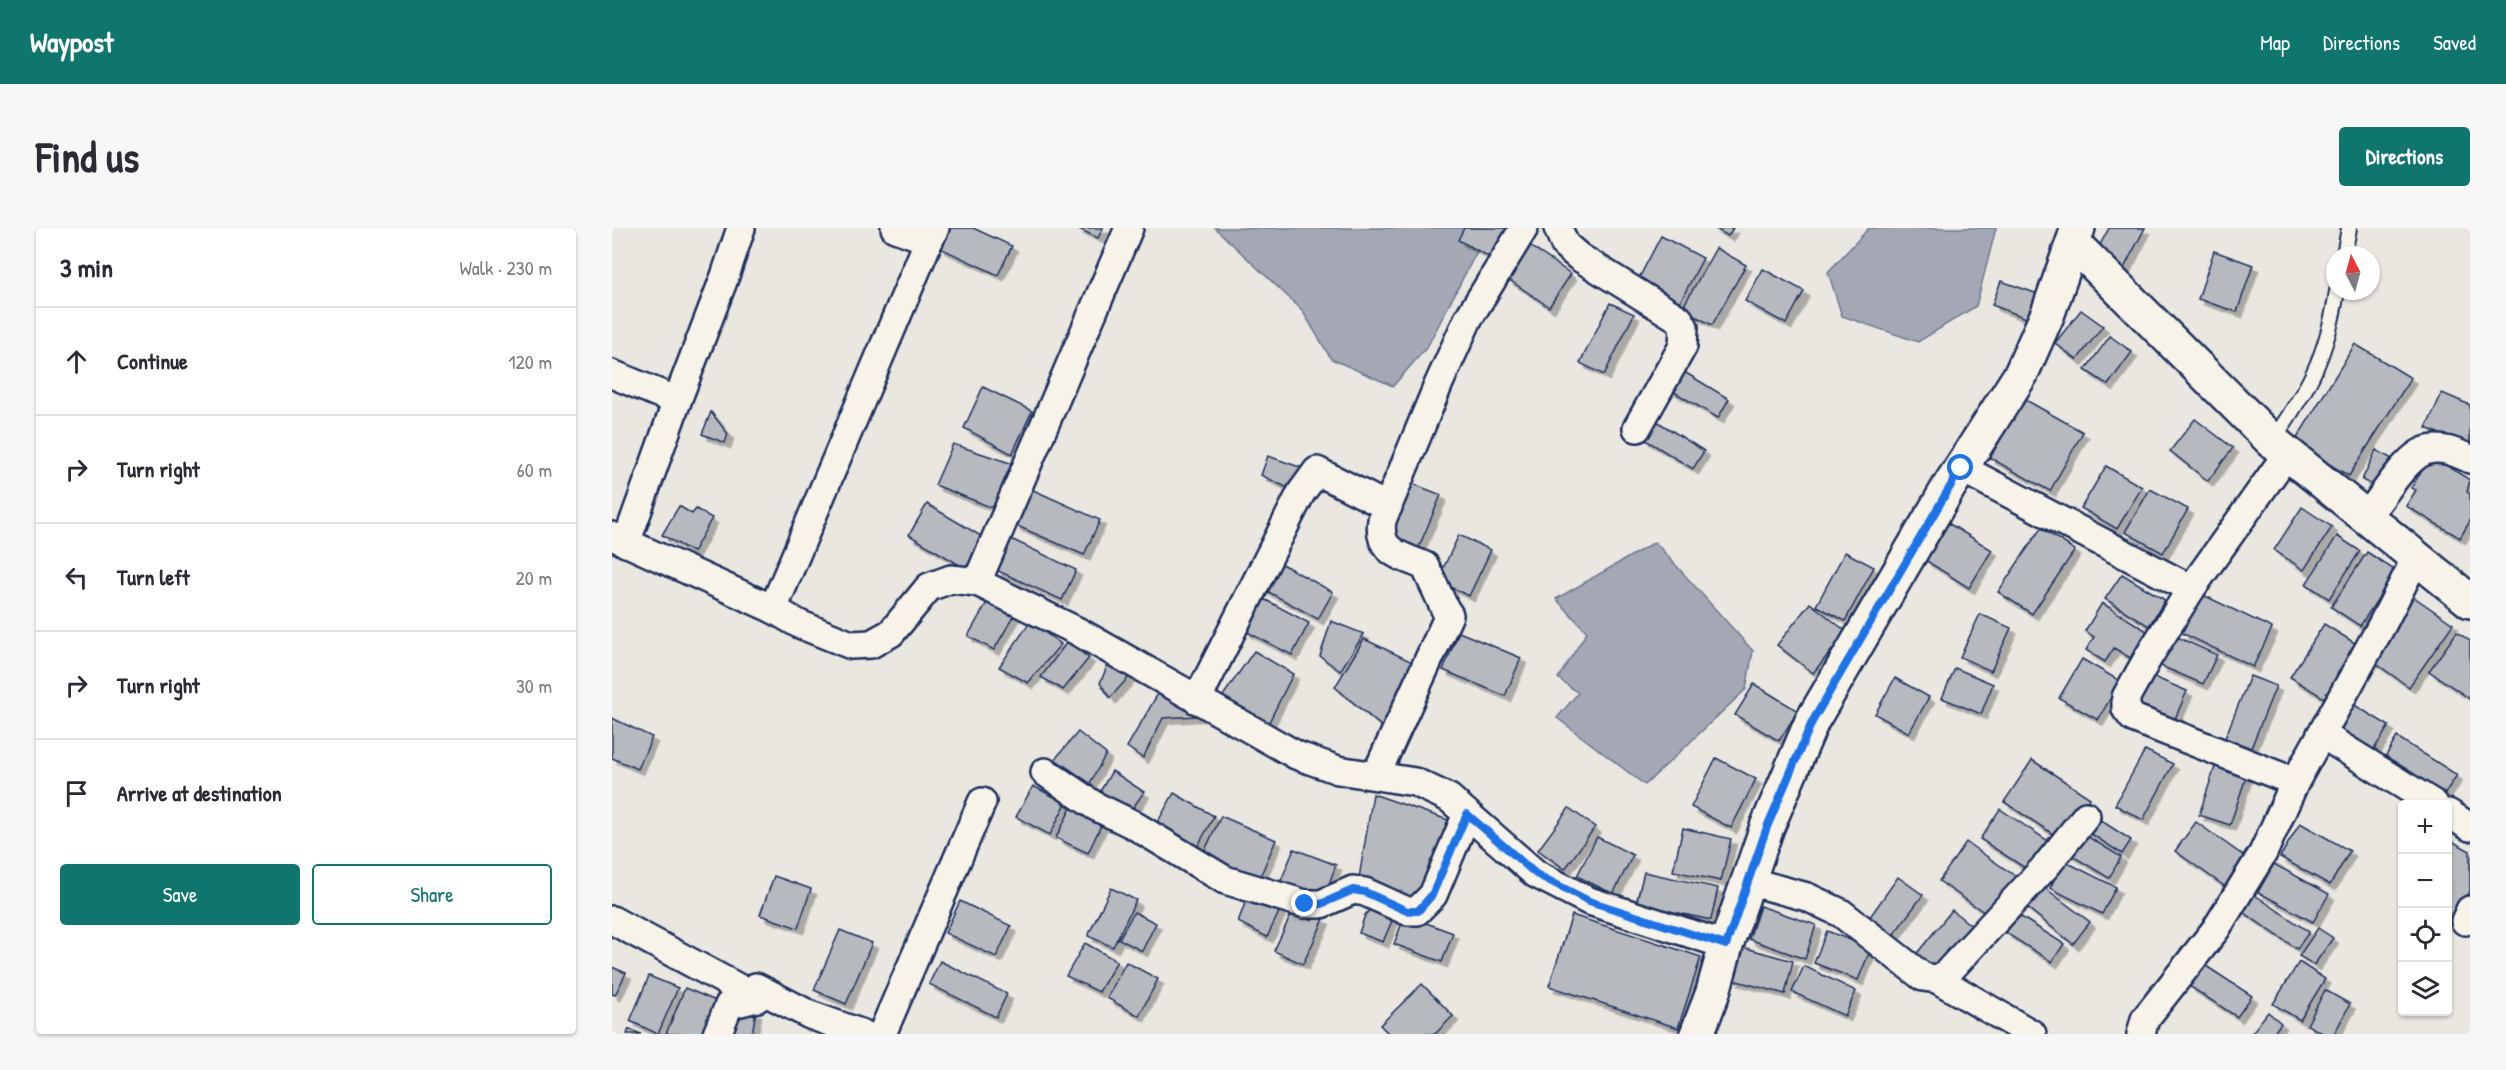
<!DOCTYPE html>
<html lang="en">
<head>
<meta charset="utf-8">
<style>
  :root { --surface:#fff; --page:#f7f7f7; --text:#2b2b33; --muted:#7c7c81; --line:#e1e1e2; --accent:#0f766e }
  body { margin:0; font-family:"Patrick Hand",sans-serif; background:var(--page); color:var(--text) }
  .controls { position:absolute; right:18px; bottom:18px; display:grid; overflow:hidden; border-radius:6px; box-shadow:0 2px 4px #0004 }
  .controls button { width:54px; height:54px; display:grid; place-items:center; padding:0; border:0; border-bottom:2px solid var(--line); background:var(--surface); color:var(--text); font:30px sans-serif }
  .compass { position:absolute; left:1714px; top:18px; width:54px; height:54px; border-radius:50%; background:var(--surface); box-shadow:0 2px 4px #0004; rotate:354deg }
  .stop { position:absolute; width:18px; height:18px; margin:-14px; border:4px solid #1a73e8; border-radius:50%; background:#fff }
  .stop.end { background:#1a73e8; border-color:#fff; box-shadow:0 2px 6px #0008 }
  .list { margin:0; padding:0; list-style:none }
  h2 { display:flex; justify-content:space-between; align-items:center; height:78px; margin:0; padding:0 24px; font-size:26px }
  h2 small { font-size:20px; font-weight:400; color:var(--muted) }
  .list li { display:grid; grid-template-columns:39px 1fr auto; gap:18px; align-items:center; box-sizing:border-box; height:108px; padding:0 24px; border-top:2px solid var(--line) }
  .list b { display:block; font-size:22px; white-space:nowrap }
  .list em { font-size:20px; font-style:normal; color:var(--muted) }
  .actions { display:flex; gap:12px; padding:18px 24px }
  .actions a { flex:1; padding:14px 0; border:2px solid var(--accent); border-radius:6px; text-align:center; font-size:21px; color:var(--accent) }
  .actions .main { background:var(--accent); color:#fff }
  .icon { flex:none; width:33px; height:33px; fill:none; stroke:currentColor; stroke-width:2; stroke-linecap:round; stroke-linejoin:round }
  .map { position:relative; flex:none; width:1858px; height:806px; overflow:hidden; border-radius:6px }
  header { display:flex; align-items:center; gap:36px; box-sizing:border-box; height:84px; padding:0 30px; background:var(--accent); color:#fff }
  header strong { font-size:28px }
  nav { display:flex; gap:33px; margin-inline-start:auto; font-size:21px }
  .intro { display:flex; align-items:center; justify-content:space-between; box-sizing:border-box; height:144px; padding:0 36px }
  h1 { margin:0; font-size:42px }
  .button { padding:15px 27px; border-radius:6px; background:var(--accent); color:#fff; font-size:21px; font-weight:700 }
  main { display:flex; gap:36px; padding:0 36px }
  aside { flex:1; background:var(--surface); border-radius:6px; box-shadow:0 2px 4px #0004 }
  .map>svg:first-child { display:block }
  .water { fill:#a3a8b4; stroke:#6d7892; stroke-width:1.5 }
  .building { fill:#b6babf; stroke:#1b2f5e; stroke-width:1.5; filter:url(#shadow) }
  .lines { fill:none; stroke-linecap:round; stroke-linejoin:round }
  .lane-casing { stroke:#1b2f5e; stroke-width:18 }
  .street-casing { stroke:#1b2f5e; stroke-width:32 }
  .secondary-casing { stroke:#1b2f5e; stroke-width:38 }
  .lane { stroke:#f7f3e8; stroke-width:14 }
  .street { stroke:#f7f3e8; stroke-width:27 }
  .secondary { stroke:#f7f3e8; stroke-width:33 }
  .route { stroke:#1a73e8; stroke-width:8 }
</style>
</head>
<body>
<header>
<strong>Waypost</strong>
<nav><a>Map</a><a>Directions</a><a>Saved</a></nav>
</header>
<div class="intro"><h1>Find us</h1><a class="button">Directions</a></div>
<main>
<aside>
<h2>3 min<small>Walk · 230 m</small></h2>
<ul class="list">
<li><svg class="icon" aria-label="ahead" viewBox="0 0 24 24"><path d="M12 20V5M6 11l6-6 6 6"/></svg><div><b>Continue</b></div><em>120 m</em></li>
<li><svg class="icon" aria-label="right" viewBox="0 0 24 24"><path d="M7 20v-9h11M14 6l5 5-5 5"/></svg><div><b>Turn right</b></div><em>60 m</em></li>
<li><svg class="icon" aria-label="left" viewBox="0 0 24 24"><path d="M17 20v-9H6M10 6l-5 5 5 5"/></svg><div><b>Turn left</b></div><em>20 m</em></li>
<li><svg class="icon" aria-label="right" viewBox="0 0 24 24"><path d="M7 20v-9h11M14 6l5 5-5 5"/></svg><div><b>Turn right</b></div><em>30 m</em></li>
<li><svg class="icon" aria-label="arrive" viewBox="0 0 24 24"><path d="M6 21V4h12l-3 4 3 4H6"/></svg><div><b>Arrive at destination</b></div></li>
</ul>
<div class="actions"><a class="main">Save</a><a>Share</a></div>
</aside>
<div class="map">
<svg width="1858" height="806" viewBox="0 0 1858 806">
  <defs>
    <filter id="shadow"><feDropShadow dx="5.5" dy="5.5" stdDeviation="0" flood-color="#0004"/></filter>
  </defs>
  <rect width="100%" height="100%" fill="#eae7e0"/>
  <filter id="ink" filterUnits="userSpaceOnUse"><feTurbulence type="fractalNoise" baseFrequency=".0167" numOctaves="2"/><feDisplacementMap in="SourceGraphic" scale="12" xChannelSelector="R" yChannelSelector="G"/><feConvolveMatrix kernelMatrix="1 2 1 2 8 2 1 2 1" color-interpolation-filters="sRGB"/></filter>
  <g filter="url(#ink)">
    <g class="water">
      <path d="M603,0H873L874,6L815,119L781,158L719,131L690,82Z"/>
      <path d="M1257,0H1384L1364,78L1306,114L1230,88L1216,44Z"/>
      <path d="M1043,314L1141,423L1134,461L1033,557L945,490L966,465L946,450L975,404L944,371Z"/>
    </g>
    <g class="building">
      <path d="M337,0H361L400,18L386,47L328,20Z"/>
      <path d="M465,0H491L486,10Z"/>
      <path d="M852,0H901L883,32L846,12Z"/>
      <path d="M1102,0H1121L1116,8Z"/>
      <path d="M1497,0H1533L1511,42L1482,28Z"/>
      <path d="M1049,8L1091,30L1068,74L1026,52Z"/>
      <path d="M918,18L959,46L937,79L896,51Z"/>
      <path d="M1104,20L1134,37L1100,97L1070,81Z"/>
      <path d="M1602,23L1641,37L1625,84L1586,71Z"/>
      <path d="M1151,41L1192,63L1174,96L1133,73Z"/>
      <path d="M1389,53L1426,66L1417,91L1380,77Z"/>
      <path d="M998,75L1022,86L992,147L968,135Z"/>
      <path d="M1469,82L1491,98L1465,132L1443,115Z"/>
      <path d="M1498,108L1520,124L1496,157L1473,142Z"/>
      <path d="M1743,116L1799,150L1737,248L1682,215Z"/>
      <path d="M1069,142L1117,171L1106,190L1057,161Z"/>
      <path d="M371,159L420,183L400,226L352,200Z"/>
      <path d="M1830,165L1858,177V219L1814,200Z"/>
      <path d="M1412,171L1471,204L1438,263L1378,230Z"/>
      <path d="M99,184L116,206L113,215L90,206Z"/>
      <path d="M1583,191L1621,220L1596,253L1558,223Z"/>
      <path d="M1043,192L1092,223L1081,241L1032,211Z"/>
      <path d="M341,216L410,239L391,284L323,257Z"/>
      <path d="M1764,222L1780,231L1766,260L1750,252Z"/>
      <path d="M656,228L696,242L686,265L649,247Z"/>
      <path d="M1819,228L1858,252L1855,264L1858,266V293L1848,310L1794,278L1804,262L1799,260Z"/>
      <path d="M1494,238L1530,259L1505,301L1469,280Z"/>
      <path d="M799,255L829,267L806,321L776,308Z"/>
      <path d="M419,261L488,292L472,327L403,297Z"/>
      <path d="M1538,261L1576,281L1551,325L1513,304Z"/>
      <path d="M315,276L374,311L356,342L297,307Z"/>
      <path d="M67,278L80,286L84,281L100,290L81,324L50,307Z"/>
      <path d="M1690,279L1720,299L1692,342L1662,322Z"/>
      <path d="M1336,295L1380,322L1357,360L1313,332Z"/>
      <path d="M1429,300L1463,322L1420,386L1386,364Z"/>
      <path d="M847,307L879,322L857,368L825,353Z"/>
      <path d="M1725,308L1748,323L1717,371L1694,356Z"/>
      <path d="M399,311L464,342L450,372L384,342Z"/>
      <path d="M1233,324L1262,339L1233,393L1204,378Z"/>
      <path d="M1755,324L1784,343L1748,398L1719,379Z"/>
      <path d="M666,334L721,364L706,391L651,361Z"/>
      <path d="M1510,346L1553,372L1537,398L1493,371Z"/>
      <path d="M1589,366L1660,400L1641,439L1570,405Z"/>
      <path d="M1799,367L1841,396L1797,459L1756,430Z"/>
      <path d="M378,369L404,384L382,422L356,408Z"/>
      <path d="M650,370L697,395L680,427L633,403Z"/>
      <path d="M1198,375L1235,404L1201,445L1165,417Z"/>
      <path d="M1490,375L1535,403L1518,430L1502,420L1493,434L1474,422L1482,409L1473,403Z"/>
      <path d="M1368,386L1399,400L1379,443L1348,429Z"/>
      <path d="M719,393L752,406L728,443L708,428Z"/>
      <path d="M418,394L449,416L416,455L387,439Z"/>
      <path d="M1712,396L1746,417L1712,470L1678,449Z"/>
      <path d="M847,404L909,430L893,468L831,442Z"/>
      <path d="M1845,404L1858,413V471L1817,443Z"/>
      <path d="M1563,408L1605,427L1591,456L1549,438Z"/>
      <path d="M752,411L813,440L775,503L723,459Z"/>
      <path d="M455,414L477,430L451,462L429,449Z"/>
      <path d="M642,423L681,446L653,502L606,475Z"/>
      <path d="M500,427L523,442L498,470L488,455Z"/>
      <path d="M1470,431L1508,453L1486,492L1447,470Z"/>
      <path d="M1343,440L1381,456L1369,486L1330,470Z"/>
      <path d="M1537,447L1575,463L1562,493L1525,478Z"/>
      <path d="M1638,448L1664,458L1639,520L1613,510Z"/>
      <path d="M1283,450L1317,469L1297,505L1263,486Z"/>
      <path d="M1142,456L1186,483L1167,513L1123,487Z"/>
      <path d="M548,462L586,488L551,490L531,530L515,519Z"/>
      <path d="M1736,473L1777,498L1759,526L1719,501Z"/>
      <path d="M0,490L40,509L26,541L0,530Z"/>
      <path d="M466,504L494,526L478,555L443,531Z"/>
      <path d="M1785,509L1845,547L1828,573L1769,536Z"/>
      <path d="M1533,522L1561,536L1531,592L1503,577Z"/>
      <path d="M1104,530L1144,551L1119,600L1079,579Z"/>
      <path d="M1606,530L1637,540L1618,597L1587,587Z"/>
      <path d="M1420,532L1478,570L1450,612L1392,574Z"/>
      <path d="M500,543L532,564L518,584L486,567Z"/>
      <path d="M421,558L454,575L438,607L404,589Z"/>
      <path d="M562,565L602,588L580,629L539,606Z"/>
      <path d="M761,566L839,593L805,676L746,656Z"/>
      <path d="M460,578L491,593L476,625L444,610Z"/>
      <path d="M957,580L983,599L953,641L926,622Z"/>
      <path d="M1388,581L1439,615L1419,644L1368,611Z"/>
      <path d="M609,588L664,612L644,658L588,633Z"/>
      <path d="M1482,588L1519,612L1510,626L1473,602Z"/>
      <path d="M1584,594L1636,631L1615,660L1563,623Z"/>
      <path d="M1688,595L1738,623L1718,657L1668,629Z"/>
      <path d="M1071,600L1119,611L1109,653L1061,643Z"/>
      <path d="M1470,605L1509,629L1497,650L1457,626Z"/>
      <path d="M985,609L1021,627L1001,666L965,648Z"/>
      <path d="M1836,611L1858,623V663L1840,697L1836,695Z"/>
      <path d="M1354,614L1406,650L1379,689L1327,653Z"/>
      <path d="M682,621L724,637L711,672L668,655Z"/>
      <path d="M1452,633L1504,659L1490,686L1438,660Z"/>
      <path d="M1662,636L1717,666L1701,694L1646,664Z"/>
      <path d="M1032,644L1106,660L1099,692L1024,676Z"/>
      <path d="M162,648L199,661L186,700L148,687Z"/>
      <path d="M1286,649L1311,667L1279,710L1255,693Z"/>
      <path d="M1429,657L1478,694L1461,716L1413,678Z"/>
      <path d="M499,660L524,672L501,719L476,708Z"/>
      <path d="M638,662L671,676L655,709L626,694Z"/>
      <path d="M1640,665L1697,704L1685,721L1628,682Z"/>
      <path d="M348,673L399,698L384,729L333,705Z"/>
      <path d="M764,675L784,683L771,714L747,705L753,687Z"/>
      <path d="M683,678L712,691L691,736L662,723Z"/>
      <path d="M1148,678L1204,697L1193,731L1137,711Z"/>
      <path d="M1340,682L1362,700L1324,748L1302,729Z"/>
      <path d="M522,684L544,695L530,723L507,711Z"/>
      <path d="M793,687L841,705L830,734L782,716Z"/>
      <path d="M960,687L1089,729L1066,800L937,758Z"/>
      <path d="M1406,687L1452,716L1440,734L1394,705Z"/>
      <path d="M1706,700L1721,710L1702,737L1687,728Z"/>
      <path d="M228,702L260,715L234,776L202,762Z"/>
      <path d="M1215,703L1259,720L1246,752L1202,735Z"/>
      <path d="M473,715L505,733L487,764L454,748Z"/>
      <path d="M1130,719L1181,733L1173,766L1121,752Z"/>
      <path d="M328,733L395,766L384,789L317,756Z"/>
      <path d="M514,734L546,751L527,788L495,770Z"/>
      <path d="M1687,734L1713,751L1688,792L1661,776Z"/>
      <path d="M1591,736L1640,768L1625,789L1577,758Z"/>
      <path d="M1192,738L1244,763L1233,788L1180,764Z"/>
      <path d="M0,739L14,745L3,767L0,766Z"/>
      <path d="M37,748L66,760L46,806L18,793Z"/>
      <path d="M810,756L841,788L823,806H777L768,797Z"/>
      <path d="M73,760L104,773L91,806H54Z"/>
      <path d="M1713,762L1738,776L1722,806H1712L1695,797Z"/>
      <path d="M121,779L144,783L140,806H117Z"/>
      <path d="M1656,784L1669,795L1661,806H1639Z"/>
      <path d="M17,801L29,806H15Z"/>
    </g>
    <g class="lines">
      <g class="lane-casing">
        <g id="lane">
          <path d="M1732,27L1737,0"/>
          <path d="M1660,213C1697,160 1715,128 1725,63"/>
        </g>
      </g>
      <g class="street-casing">
        <g id="street">
          <path d="M283,0L317,12L323,0"/>
          <path d="M946,0L953,17L967,29L1067,91L1072,99L1071,118L1025,200"/>
          <path d="M0,146L65,173"/>
          <path d="M1675,226L1579,361L1537,428L1514,469V481L1521,490L1683,554"/>
          <path d="M1349,240L1579,361"/>
          <path d="M1755,289C1768,272 1793,230 1813,223C1828,217 1845,225 1858,231"/>
          <path d="M0,308L161,381L187,396L239,417L259,416L279,405L317,359L339,351L365,354L465,403L684,527L726,542L803,554L837,570L924,646L977,673L1114,717"/>
          <path d="M14,315L65,173L113,48L129,0"/>
          <path d="M365,354L517,0"/>
          <path d="M161,381L317,12"/>
          <path d="M585,472L689,265L705,243L776,279"/>
          <path d="M1709,506L1822,576"/>
          <path d="M433,544L483,578L520,596L613,652L693,676H709L741,662L753,664L795,683H805L821,667L855,586"/>
          <path d="M764,547L837,387L833,381L813,338C788,327 765,325 770,292L827,155L856,91L912,0"/>
          <path d="M1836,585L1858,599"/>
          <path d="M1136,653L1195,669L1229,685L1311,749L1325,751L1334,746L1434,638L1474,588"/>
          <path d="M0,692L145,770"/>
          <path d="M1853,693L1858,682"/>
          <path d="M1325,751L1420,806"/>
          <path d="M105,806L117,777L145,770L144,759L198,787L251,806"/>
          <path d="M270,806L370,574"/>
          <path d="M1529,806L1533,791L1604,701L1651,625L1683,554L1771,395L1804,330"/>
        </g>
      </g>
      <g class="secondary-casing">
        <g id="secondary">
          <path d="M1461,15L1660,213L1858,373"/>
          <path d="M1085,806L1101,764L1114,717L1155,599L1200,493L1338,257L1409,146L1436,85L1466,0"/>
        </g>
      </g>
      <use href="#lane" class="lane"/>
      <use href="#street" class="street"/>
      <use href="#secondary" class="secondary"/>
    </g>
  </g>
  <g class="lines" filter="url(#ink)">
    <path class="route" d="M693,676H709L741,662L753,664L795,683H806L820,667L855,586L924,646L977,673L1114,717L1155,599L1200,494L1349,240"/>
  </g>
</svg>
<div class="controls">
<button>+</button>
<button>−</button>
<button><svg class="icon" aria-label="locate" viewBox="0 0 24 24"><circle cx="12" cy="12" r="6"/><path d="M12 2v4M12 18v4M2 12h4M18 12h4"/></svg></button>
<button><svg class="icon" aria-label="layers" viewBox="0 0 24 24"><path d="M12 4l9 5-9 5-9-5zM3 14l9 5 9-5"/></svg></button>
</div>
<svg class="compass" viewBox="-18 -18 36 36"><path d="M0-13l5 13h-10z" fill="#e53935"/><path d="M0 13l5-13h-10z" fill="#7c7c81"/></svg>
<div class="stop" style="left:1349px;top:240px"></div>
<div class="stop end" style="left:693px;top:676px"></div>
</div>
</main>
</body>
</html>
